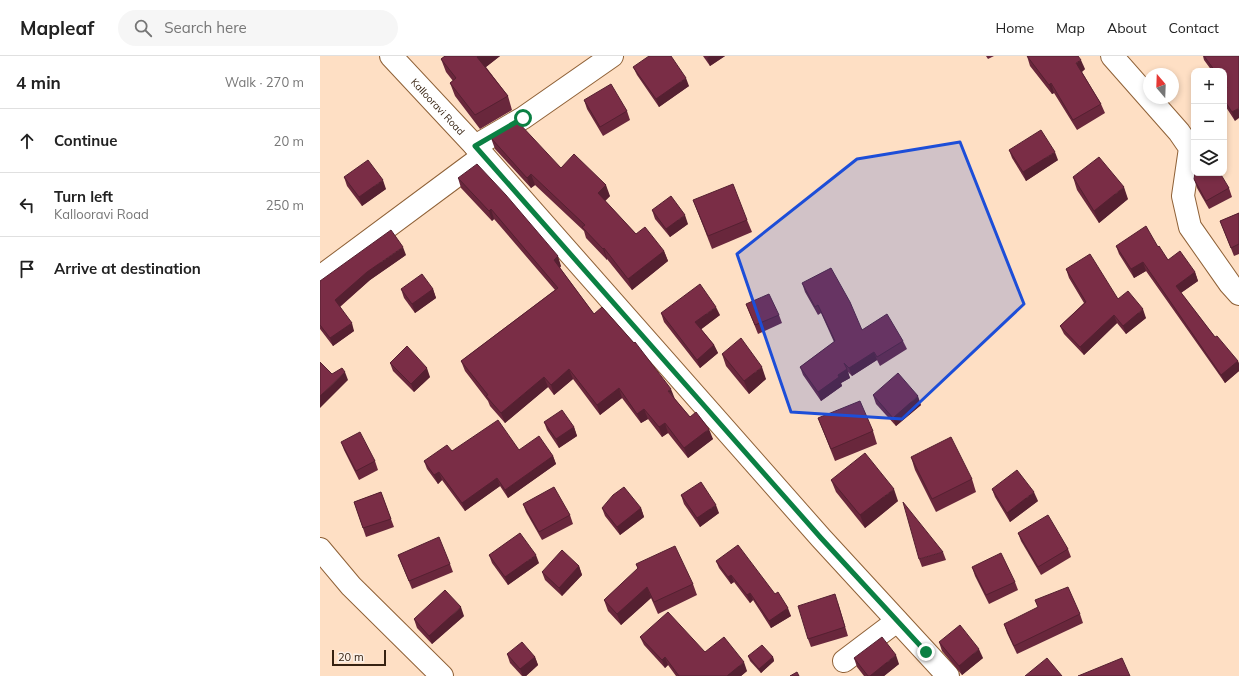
<!DOCTYPE html>
<html lang="en">
<head>
<meta charset="utf-8">
<style>
  :root { --surface:#fff; --page:#f6f6f6; --text:#222; --muted:#767676; --line:#e0e0e0 }
  body { margin:0; font-family:Mulish,sans-serif; background:var(--page); color:var(--text) }
  .controls { position:absolute; right:12px; top:12px; display:grid; overflow:hidden; border-radius:8px; box-shadow:0 2px 6px #0003 }
  .controls button { width:36px; height:36px; display:grid; place-items:center; padding:0; border:0; border-bottom:1px solid var(--line); background:var(--surface); color:var(--text); font:20px sans-serif }
  .compass { position:absolute; left:823px; top:12px; width:36px; height:36px; border-radius:50%; background:var(--surface); box-shadow:0 2px 6px #0003; rotate:341deg }
  .scale { position:absolute; left:12px; bottom:10px; width:54px; box-sizing:border-box; padding-left:4px; border:2px solid #362211; border-top:0; font-size:11px; line-height:14px; white-space:nowrap; color:#362211; -webkit-text-stroke:3px #fbf0e7; paint-order:stroke }
  .stop { position:absolute; width:12px; height:12px; margin:-9px; border:3px solid #0b8043; border-radius:50%; background:#fff }
  .stop.end { background:#0b8043; border-color:#fff; box-shadow:0 1px 4px #0008 }
  .list { margin:0; padding:0; list-style:none }
  h2 { display:flex; justify-content:space-between; align-items:center; height:52px; margin:0; padding:0 16px; font-size:17px }
  h2 small { font-size:13px; font-weight:400; color:var(--muted) }
  .list li { display:grid; grid-template-columns:26px 1fr auto; gap:12px; align-items:center; box-sizing:border-box; height:64px; padding:0 16px; border-top:1px solid var(--line) }
  .list b { display:block; font-size:15px; white-space:nowrap }
  .list p { margin:0; font-size:13px; white-space:nowrap; color:var(--muted) }
  .list em { font-size:13px; font-style:normal; color:var(--muted) }
  .icon { flex:none; width:22px; height:22px; fill:none; stroke:currentColor; stroke-width:2; stroke-linecap:round; stroke-linejoin:round }
  .map { position:relative; flex:none; width:919px; height:620px; overflow:hidden }
  header { display:flex; align-items:center; gap:24px; box-sizing:border-box; height:56px; padding:0 20px; background:var(--surface); border-bottom:1px solid var(--line) }
  header strong { font-size:19px }
  nav { display:flex; gap:22px; margin-inline-start:auto; font-size:14px }
  .search { width:280px; height:36px; background:var(--page); display:flex; align-items:center; gap:10px; box-sizing:border-box; padding:0 14px; border-radius:22px; color:var(--muted); font-size:15px }
  main { display:flex }
  aside { flex:1; background:var(--surface) }
  .map>svg:first-child { display:block }
  .lines { fill:none; stroke-linecap:round; stroke-linejoin:round }
  .minor-casing { stroke:#8f6137; stroke-width:24 }
  .major-casing { stroke:#8f6137; stroke-width:24 }
  .minor { stroke:#fff; stroke-width:22 }
  .major { stroke:#fff; stroke-width:22 }
  .wall { fill:#69273c }
  .shaded-wall { fill:#552031 }
  .building { fill:#7a2d46; stroke:#552031 }
  .route { stroke:#0b8043; stroke-width:5 }
  .marked { fill:#1d4ed8; fill-opacity:0.2; stroke:#1d4ed8; stroke-width:3; stroke-linejoin:round }
  .labels { text-anchor:middle; stroke-width:4; stroke-linejoin:round; paint-order:stroke }
  .street-label { font-size:10px; fill:#362211; stroke:#fbf0e7 }
</style>
</head>
<body>
<header>
<strong>Mapleaf</strong>
<div class="search"><svg class="icon" aria-label="search" viewBox="0 0 24 24"><circle cx="10" cy="10" r="6"/><path d="M15 15l6 6"/></svg>Search here</div>
<nav><a>Home</a><a>Map</a><a>About</a><a>Contact</a></nav>
</header>
<main>
<aside>
<h2>4 min<small>Walk · 270 m</small></h2>
<ul class="list">
<li><svg class="icon" aria-label="ahead" viewBox="0 0 24 24"><path d="M12 20V5M6 11l6-6 6 6"/></svg><div><b>Continue</b></div><em>20 m</em></li>
<li><svg class="icon" aria-label="left" viewBox="0 0 24 24"><path d="M17 20v-9H6M10 6l-5 5 5 5"/></svg><div><b>Turn left</b><p>Kallooravi Road</p></div><em>250 m</em></li>
<li><svg class="icon" aria-label="arrive" viewBox="0 0 24 24"><path d="M6 21V4h12l-3 4 3 4H6"/></svg><div><b>Arrive at destination</b></div></li>
</ul>
</aside>
<div class="map">
<svg width="919" height="620" viewBox="0 0 919 620">
  <rect width="100%" height="100%" fill="#fedfc4"/>
  <g class="lines">
    <g class="minor-casing">
      <g id="minor">
        <path d="M792,0L859,76L870,92L863,140L870,171L910,228L919,238"/>
        <path d="M155,90L203,62L292,0"/>
        <path d="M0,221L163,100"/>
        <path d="M0,493L31,530L122,620"/>
        <path d="M524,605L577,565"/>
      </g>
    </g>
    <g class="major-casing">
      <g id="major">
        <path id="s1" d="M71,0L155,90L501,482L628,620"/>
      </g>
    </g>
    <use href="#minor" class="minor"/>
    <use href="#major" class="major"/>
  </g>
  <g class="wall">
    <path d="M125,0H180L166,11L188,40L192,54L160,73L135,40L130,27L133,25L126,16L121,3Z"/>
    <path d="M383,0H405L390,10Z"/>
    <path d="M666,0H674L668,3Z"/>
    <path d="M707,0L765,13L762,16L781,48L785,57L757,74L734,37L732,38L710,10Z"/>
    <path d="M883,0H919L915,65L904,48V34L905,33L904,32V15H892L884,4Z"/>
    <path d="M313,11L369,30L339,51L317,19Z"/>
    <path d="M264,44L307,55L310,64L283,80L267,53Z"/>
    <path d="M171,82L241,112L290,140L285,145L316,178L344,195L348,205L312,234L287,203V204L266,182L264,175L215,129L211,132L175,93Z"/>
    <path d="M689,94L738,104L706,125L692,102Z"/>
    <path d="M24,121L66,133L42,150L27,130Z"/>
    <path d="M753,121L808,143L779,167L757,134Z"/>
    <path d="M138,122L241,210L240,212L274,258L355,343L370,361L393,383L368,402L348,377L342,381L328,363L321,367L302,342L280,359L253,323L234,339L228,331L185,367L170,350L168,345L145,315L141,305L235,234L174,163L172,165L141,132Z"/>
    <path d="M874,123L909,132L912,141L889,153L877,132Z"/>
    <path d="M373,144L427,164L432,176L392,193Z"/>
    <path d="M332,154L368,168L350,181L335,163Z"/>
    <path d="M919,157V198L914,200L900,165Z"/>
    <path d="M796,190L838,191L848,204L875,216L878,225L861,237L895,281L918,305L919,308V315L905,327L826,215L814,222L799,198Z"/>
    <path d="M86,199L50,224L20,251L34,275L13,290L0,273V225Z"/>
    <path d="M746,213L798,243L826,262L806,278L797,267L764,299L744,278L740,270L764,247L749,222Z"/>
    <path d="M482,227L542,274L583,285L587,293L560,310L557,304L532,320L528,316L530,322L521,327L522,330L501,345L483,319L480,311L514,286L501,257L498,259L485,236Z"/>
    <path d="M81,233H113L116,242L95,257L84,242Z"/>
    <path d="M426,248L459,259L462,267L438,278Z"/>
    <path d="M341,257L400,259L381,273L394,289L398,297L380,312L344,266Z"/>
    <path d="M402,298L446,323L429,338L406,310Z"/>
    <path d="M70,307L110,321L94,336L73,315Z"/>
    <path d="M553,339L601,349L576,370L556,348Z"/>
    <path d="M498,362L553,375L557,388L515,405Z"/>
    <path d="M224,366L254,371L257,380L239,392L227,374Z"/>
    <path d="M21,386L55,405L58,414L39,424L24,394Z"/>
    <path d="M199,394L233,400L236,408L188,442L180,430L145,455L122,424L118,428L107,413L104,405L132,395Z"/>
    <path d="M591,401L652,423L656,436L616,456L595,414Z"/>
    <path d="M511,424L578,445L545,472L516,436Z"/>
    <path d="M672,433L718,445L690,466L675,441Z"/>
    <path d="M61,436L74,471L46,481L34,446Z"/>
    <path d="M361,439L399,457L380,471L364,448Z"/>
    <path d="M203,448L250,459L253,468L222,484L206,456Z"/>
    <path d="M282,452H321L324,461L300,479L285,460Z"/>
    <path d="M698,477L748,493L751,501L721,519L701,485Z"/>
    <path d="M623,496L626,504L602,511L599,503Z"/>
    <path d="M78,499L130,508L133,516L92,533Z"/>
    <path d="M169,499L219,507L188,529L172,507Z"/>
    <path d="M396,505L455,538L471,560L451,572L433,544L430,547L414,526L411,528L399,512Z"/>
    <path d="M316,508L373,528L377,539L338,558L331,542L301,569L288,555L284,544L318,513Z"/>
    <path d="M259,510L262,519L242,540L225,524L222,516Z"/>
    <path d="M652,511L695,526L698,534L669,548L655,520Z"/>
    <path d="M518,547L528,580L491,591L488,583Z"/>
    <path d="M760,558L763,567L697,598L687,577L684,568Z"/>
    <path d="M144,560L112,588L97,572L94,563Z"/>
    <path d="M320,581L385,596L427,615L421,620H356L348,609L345,612L324,589Z"/>
    <path d="M619,586L663,602L642,619L622,595Z"/>
    <path d="M187,598L215,601L218,609L206,620H202L190,607Z"/>
    <path d="M428,600L453,601L454,605L441,617L430,605Z"/>
    <path d="M534,602L579,608L564,620H544L537,611Z"/>
  </g>
  <g class="shaded-wall">
    <path d="M158,0H180L162,14L157,1Z"/>
    <path d="M390,0H405L390,10L387,2Z"/>
    <path d="M761,4L765,13L760,17L756,7Z"/>
    <path d="M366,22L369,30L339,51L336,43Z"/>
    <path d="M731,27L734,37L732,38L729,29Z"/>
    <path d="M919,52V62L915,65L912,56Z"/>
    <path d="M735,96L738,104L706,125L703,116Z"/>
    <path d="M211,118L215,129L211,132L207,122Z"/>
    <path d="M63,124L66,133L42,150L39,141Z"/>
    <path d="M286,129L290,140L282,148L278,137Z"/>
    <path d="M804,131L808,143L779,167L774,155Z"/>
    <path d="M171,153L174,163L172,165L169,155Z"/>
    <path d="M365,159L368,168L350,181L346,173Z"/>
    <path d="M83,191L86,199L50,224L18,252L15,244L47,216Z"/>
    <path d="M284,192L287,203V204L283,193Z"/>
    <path d="M344,195L348,205L312,234L308,223Z"/>
    <path d="M238,200L241,210L237,214L234,204Z"/>
    <path d="M823,206L826,215L814,222L811,213Z"/>
    <path d="M875,216L878,225L859,238L856,230Z"/>
    <path d="M113,233L116,242L95,257L92,248Z"/>
    <path d="M396,251L400,259L379,275L375,266Z"/>
    <path d="M823,253L826,262L806,278L803,270Z"/>
    <path d="M794,259L797,267L764,299L760,291Z"/>
    <path d="M32,267L34,275L13,290L10,282Z"/>
    <path d="M394,289L398,297L380,312L377,304Z"/>
    <path d="M554,296L557,304L532,320L529,312Z"/>
    <path d="M918,305L919,308V315L905,327L901,319Z"/>
    <path d="M442,311L446,323L429,338L424,325Z"/>
    <path d="M107,312L110,321L94,336L91,328Z"/>
    <path d="M249,313L253,323L234,339L231,329Z"/>
    <path d="M527,313L530,322L521,327L522,330L501,345L498,336L518,319Z"/>
    <path d="M25,316L28,324L0,352V340Z"/>
    <path d="M224,321L228,331L185,367L181,357Z"/>
    <path d="M299,332L302,342L280,359L277,349Z"/>
    <path d="M351,333L355,343L348,335Z"/>
    <path d="M598,340L601,349L576,370L573,362Z"/>
    <path d="M324,353L328,363L321,367L317,358Z"/>
    <path d="M345,367L348,377L342,381L339,371Z"/>
    <path d="M254,371L257,380L239,392L236,383Z"/>
    <path d="M389,373L393,383L368,402L364,392Z"/>
    <path d="M233,400L236,408L188,442L185,434Z"/>
    <path d="M119,416L122,424L118,428L114,419Z"/>
    <path d="M177,422L180,430L145,455L142,447Z"/>
    <path d="M574,433L578,445L545,472L540,459Z"/>
    <path d="M714,436L718,445L690,466L687,457Z"/>
    <path d="M396,449L399,457L380,471L377,462Z"/>
    <path d="M321,452L324,461L300,479L297,471Z"/>
    <path d="M216,499L219,507L188,529L185,521Z"/>
    <path d="M259,510L262,519L242,540L239,532Z"/>
    <path d="M411,519L414,526L411,528L408,521Z"/>
    <path d="M327,531L331,542L301,569L297,558Z"/>
    <path d="M430,537L433,544L430,547L427,539Z"/>
    <path d="M141,551L144,560L112,588L109,580Z"/>
    <path d="M468,552L471,560L451,572L449,565Z"/>
    <path d="M659,593L663,602L642,619L639,610Z"/>
    <path d="M576,599L579,608L564,620H550Z"/>
    <path d="M215,601L218,609L206,620H203L200,613Z"/>
    <path d="M345,601L348,609L345,612L342,604Z"/>
    <path d="M453,601L454,605L441,617L439,613Z"/>
    <path d="M424,606L427,615L421,620H407Z"/>
  </g>
  <g class="building">
    <path d="M125,0H158L157,1L188,40L155,59L130,27L136,22L121,3Z"/>
    <path d="M329,0H351L366,22L336,43L313,11Z"/>
    <path d="M707,0H758L761,4L756,7L781,48L753,64L731,27L729,29Z"/>
    <path d="M884,0H919V52L912,56L904,44V34L907,32L904,27V15H895Z"/>
    <path d="M291,28L307,55L280,71L264,44Z"/>
    <path d="M198,66L241,112L254,98L286,129L278,137L316,178L325,171L344,195L308,223L284,192L283,193L262,171L265,169L211,118L207,122L171,82Z"/>
    <path d="M721,74L735,96L703,116L689,94Z"/>
    <path d="M779,101L804,131L774,155L753,121Z"/>
    <path d="M48,104L63,124L39,141L24,121Z"/>
    <path d="M157,108L186,139L238,200L234,204L274,258L282,251L314,287L315,286L351,333L348,335L370,361L376,356L389,373L364,392L345,367L339,371L324,353L317,358L299,332L277,349L249,313L231,329L224,321L181,357L166,340L168,339L141,305L238,232L171,153L169,155L138,122Z"/>
    <path d="M875,117H900L909,132L886,145L874,123Z"/>
    <path d="M413,128L427,164L388,180L373,144Z"/>
    <path d="M351,140L365,159L346,173L332,154Z"/>
    <path d="M919,157V188L911,192L900,165Z"/>
    <path d="M826,170L838,191L839,190L848,204L860,195L875,216L856,230L895,281L897,280L918,305L901,319L823,206L811,213L796,190Z"/>
    <path d="M71,174L83,191L47,216L15,244L32,267L10,282L0,269V225Z"/>
    <path d="M770,198L798,243L808,235L823,253L803,270L794,259L760,291L740,270L766,246L746,213Z"/>
    <path d="M511,212L530,246L542,274L567,258L583,285L557,301L554,296L529,312L524,307L527,313L518,319L519,321L498,336L480,311L515,285L498,249L495,251L482,227Z"/>
    <path d="M102,218L113,233L92,248L81,233Z"/>
    <path d="M380,228L396,251L375,266L394,289L377,304L341,257Z"/>
    <path d="M449,238L459,259L435,269L426,248Z"/>
    <path d="M421,282L442,311L424,325L402,298Z"/>
    <path d="M87,290L107,312L91,328L70,307Z"/>
    <path d="M0,306L12,318L22,312L25,316L0,340Z"/>
    <path d="M578,317L598,340L573,362L553,339Z"/>
    <path d="M540,345L553,375L511,393L498,362Z"/>
    <path d="M242,354L254,371L236,383L224,366Z"/>
    <path d="M178,364L199,394L219,380L233,400L185,434L177,422L142,447L119,416L114,419L104,405L127,389L132,395Z"/>
    <path d="M40,376L55,405L36,415L21,386Z"/>
    <path d="M631,381L652,423L612,443L591,401Z"/>
    <path d="M545,397L574,433L540,459L511,424Z"/>
    <path d="M697,414L714,436L687,457L672,433Z"/>
    <path d="M381,426L396,449L377,462L361,439Z"/>
    <path d="M234,431L250,459L219,476L203,448Z"/>
    <path d="M304,431L321,452L297,471L282,452L293,439Z"/>
    <path d="M61,436L71,463L43,472L34,446Z"/>
    <path d="M583,446L623,496L599,503Z"/>
    <path d="M728,459L748,493L718,511L698,477Z"/>
    <path d="M200,477L216,499L185,521L169,499Z"/>
    <path d="M119,481L130,508L89,525L78,499Z"/>
    <path d="M418,489L455,538L458,536L468,552L449,565L430,537L427,539L411,519L408,521L396,505Z"/>
    <path d="M355,490L373,528L334,546L327,531L297,558L284,544L318,512L316,508Z"/>
    <path d="M242,494L259,510L239,532L222,516Z"/>
    <path d="M681,497L695,526L666,539L652,511Z"/>
    <path d="M748,531L760,558L694,590L684,568L718,551L715,544Z"/>
    <path d="M125,534L141,551L109,580L94,563Z"/>
    <path d="M515,538L525,571L488,583L478,550Z"/>
    <path d="M348,556L385,596L404,581L424,606L407,620H359L345,601L342,604L320,581Z"/>
    <path d="M640,569L659,593L639,610L619,586Z"/>
    <path d="M562,581L576,599L550,620H548L534,602Z"/>
    <path d="M202,586L215,601L200,613L187,598Z"/>
    <path d="M442,589L453,601L439,613L428,600Z"/>
    <path d="M727,602L742,620H705Z"/>
    <path d="M802,602L810,620H758Z"/>
    <path d="M477,616L479,620H470Z"/>
  </g>
  <g class="lines">
    <path class="route" d="M203,62L155,90L501,482L606,596"/>
  </g>
  <path class="marked" d="M640,86L704,248L582,363L471,356L417,198L537,103Z"/>
  <g class="labels">
    <g class="street-label">
      <text dy="4" stroke="none"><textPath href="#s1" startOffset="69">Kallooravi Road</textPath></text>
    </g>
  </g>
</svg>
<div class="controls">
<button>+</button>
<button>−</button>
<button><svg class="icon" aria-label="layers" viewBox="0 0 24 24"><path d="M12 4l9 5-9 5-9-5zM3 14l9 5 9-5"/></svg></button>
</div>
<svg class="compass" viewBox="-18 -18 36 36"><path d="M0-13l5 13h-10z" fill="#e53935"/><path d="M0 13l5-13h-10z" fill="#767676"/></svg>
<div class="scale">20 m</div>
<div class="stop" style="left:203px;top:62px"></div>
<div class="stop end" style="left:606px;top:596px"></div>
</div>
</main>
</body>
</html>
